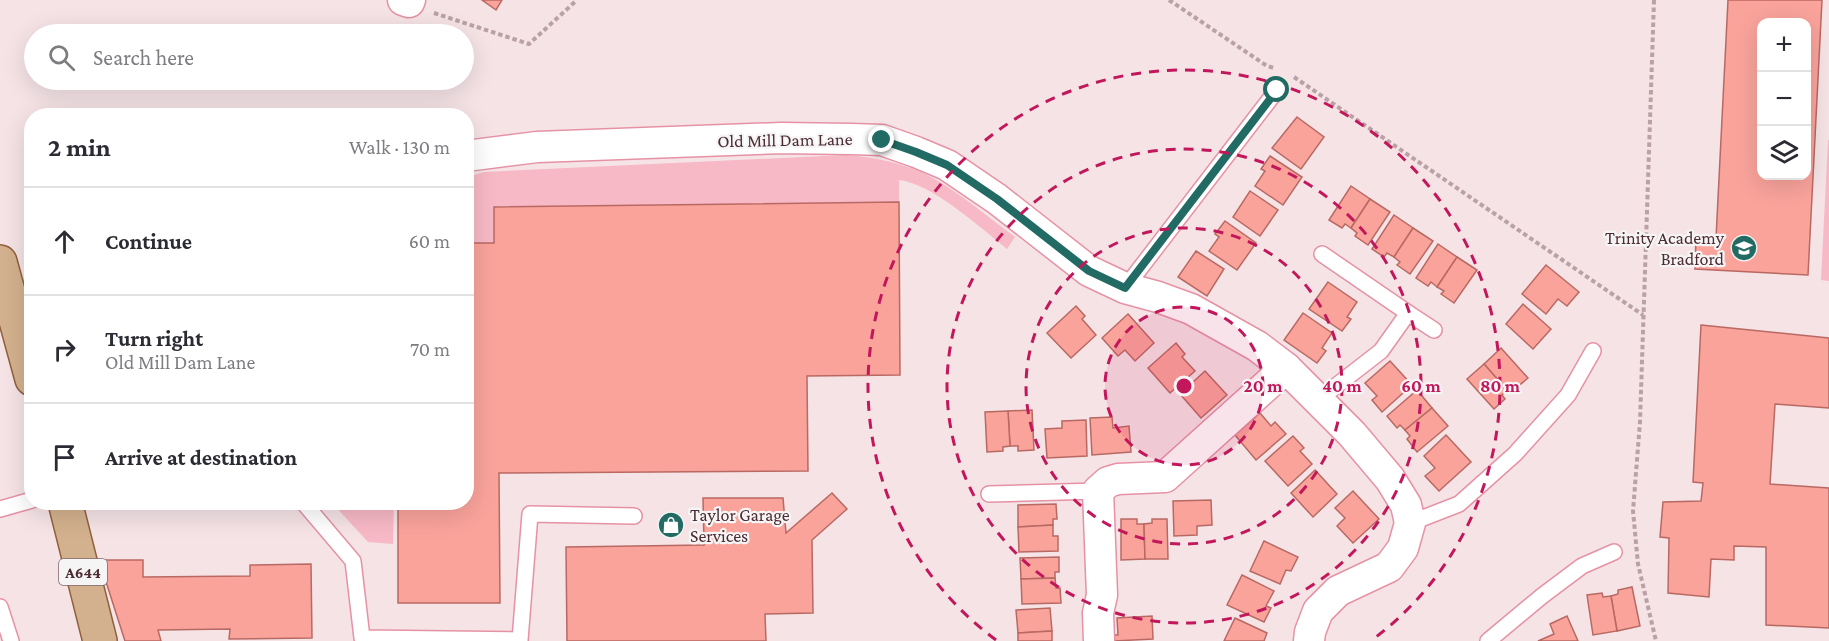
<!DOCTYPE html>
<html lang="en">
<head>
<meta charset="utf-8">
<style>
  :root { --surface:#fff; --page:#f2f2f3; --text:#2b2b33; --muted:#7c7c81; --line:#e1e1e2 }
  body { margin:0; font-family:"Crimson Pro",serif; background:var(--page); color:var(--text) }
  .controls { position:absolute; right:18px; top:18px; display:grid; overflow:hidden; border-radius:12px; box-shadow:0 6px 24px #0002 }
  .controls button { width:54px; height:54px; display:grid; place-items:center; padding:0; border:0; border-bottom:2px solid var(--line); background:var(--surface); color:var(--text); font:30px sans-serif }
  .stop { position:absolute; width:18px; height:18px; margin:-14px; border:4px solid #226b64; border-radius:50%; background:#fff }
  .stop.end { background:#226b64; border-color:#fff; box-shadow:0 2px 6px #0008 }
  .list { margin:0; padding:0; list-style:none }
  h2 { display:flex; justify-content:space-between; align-items:center; height:78px; margin:0; padding:0 24px; font-size:26px }
  h2 small { font-size:20px; font-weight:400; color:var(--muted) }
  .list li { display:grid; grid-template-columns:39px 1fr auto; gap:18px; align-items:center; box-sizing:border-box; height:108px; padding:0 24px; border-top:2px solid var(--line) }
  .list b { display:block; font-size:22px; white-space:nowrap }
  .list p { margin:0; font-size:20px; white-space:nowrap; color:var(--muted) }
  .list em { font-size:20px; font-style:normal; color:var(--muted) }
  .icon { flex:none; width:33px; height:33px; fill:none; stroke:currentColor; stroke-width:2; stroke-linecap:round; stroke-linejoin:round }
  .map { position:relative; flex:none; width:1829px; height:641px; overflow:hidden }
  .search { position:absolute; background:var(--surface); box-shadow:0 6px 24px #0002; left:24px; top:24px; width:450px; height:66px; display:flex; align-items:center; gap:15px; box-sizing:border-box; padding:0 21px; border-radius:33px; color:var(--muted); font-size:22px }
  .panel { position:absolute; background:var(--surface); box-shadow:0 6px 24px #0002; left:24px; top:108px; width:450px; height:402px; border-radius:24px }
  .map>svg:first-child { display:block }
  .green { fill:#f7b9c5 }
  .building { fill:#f9a39b; stroke:#b96963; stroke-width:1.5; fill-rule:evenodd }
  .lines { fill:none; stroke-linecap:round; stroke-linejoin:round }
  .lane-casing { stroke:#e692a5; stroke-width:18 }
  .street-casing { stroke:#e692a5; stroke-width:33 }
  .primary-casing { stroke:#91603d; stroke-width:36 }
  .path { stroke:#b9a1a6; stroke-width:4; stroke-dasharray:4.5 3; stroke-linecap:butt }
  .lane { stroke:#fff; stroke-width:15 }
  .street { stroke:#fff; stroke-width:30 }
  .primary { stroke:#d3b18e; stroke-width:33 }
  .route { stroke:#226b64; stroke-width:8 }
  .ring { fill:none; stroke:#c2185b; stroke-width:3; stroke-dasharray:10 8 }
  .labels { text-anchor:middle; stroke-width:4.5; stroke-linejoin:round; paint-order:stroke }
  .shield { fill:#f5f5f5; stroke:#80686d; stroke-width:1.5 }
  .shield-label { font-size:16px; font-weight:bold; fill:#4e2b33 }
  .street-label { font-size:18px; fill:#4e2b33; stroke:#f5f5f5 }
  .poi-label { font-size:18px; fill:#4e2b33; stroke:#f5f5f5; text-anchor:end }
  .centre { fill:#c2185b; stroke:#f5f5f5; stroke-width:3 }
  .ring-label { font-size:18px; text-anchor:middle; font-weight:bold; fill:#c2185b; stroke:#f5f5f5; stroke-width:4.5; stroke-linejoin:round; paint-order:stroke }
</style>
</head>
<body>
<div class="map">
<svg width="1829" height="641" viewBox="0 0 1829 641">
  <rect width="100%" height="100%" fill="#f5e3e6"/>
  <g class="green">
    <path d="M1828,140H1829V281L1821,280Z"/>
    <path d="M845,155C874,157 905,163 931,177C960,193 988,217 1015,237L1007,249C981,228 931,183 899,180V202L494,207V243H467V177L484,172Z"/>
    <path d="M332,503H394L393,544L368,542Z"/>
  </g>
  <g class="building">
    <path d="M482,0H502L496,10Z"/>
    <path d="M1728,0H1822L1808,275L1695,269L1696,237L1716,238ZM1762,22H1806V176H1762Z"/>
    <path d="M1297,117L1324,137L1301,169L1272,148Z"/>
    <path d="M1270,156L1302,177L1283,205L1255,186L1265,171L1261,169Z"/>
    <path d="M1351,186L1370,199L1351,228L1345,224L1342,228L1329,220Z"/>
    <path d="M1250,191L1278,210L1260,236L1233,217Z"/>
    <path d="M1370,199L1390,212L1368,245L1355,236L1357,233L1351,228Z"/>
    <path d="M899,202L900,375L807,376L808,471L499,473L500,603H398V502H466V243H494V207Z"/>
    <path d="M1394,215L1413,228L1394,257L1387,253L1384,257L1372,249Z"/>
    <path d="M1225,221L1256,243L1237,270L1209,251L1219,237L1215,234Z"/>
    <path d="M1413,228L1433,241L1410,274L1397,265L1400,262L1394,257Z"/>
    <path d="M1438,244L1457,257L1437,287L1431,282L1428,286L1416,278Z"/>
    <path d="M1196,251L1224,269L1207,296L1178,277Z"/>
    <path d="M1457,257L1477,270L1454,303L1441,294L1444,291L1437,287Z"/>
    <path d="M1546,265L1579,292L1567,306L1558,299L1546,314L1522,294Z"/>
    <path d="M1328,282L1357,302L1347,317L1351,319L1342,331L1309,309Z"/>
    <path d="M1523,304L1551,329L1533,349L1506,324Z"/>
    <path d="M1076,306L1085,316L1082,319L1096,335L1071,358L1047,333Z"/>
    <path d="M1303,313L1332,333L1322,348L1326,351L1317,363L1284,340Z"/>
    <path d="M1128,314L1154,343L1135,361L1125,350L1118,356L1102,338Z"/>
    <path d="M1701,325L1829,338V408L1775,404L1770,484L1829,488V628L1766,625V547L1734,546V560L1711,559L1709,597L1668,593L1669,538L1660,537L1663,502L1701,501L1703,483L1693,482Z"/>
    <path d="M1176,343L1185,354L1182,357L1195,371L1170,393L1148,368Z"/>
    <path d="M1501,348L1528,378L1516,388L1513,385L1507,390L1484,364Z"/>
    <path d="M1390,361L1412,385L1382,412L1372,400L1377,396L1365,383Z"/>
    <path d="M1484,364L1507,390L1502,395L1505,399L1494,409L1467,379Z"/>
    <path d="M1205,371L1227,395L1201,418L1180,394Z"/>
    <path d="M1417,390L1432,408L1405,430L1400,425L1397,428L1387,416Z"/>
    <path d="M1432,408L1448,426L1417,452L1407,439L1410,436L1405,430Z"/>
    <path d="M1032,410L1034,450L1018,451V446H1010L1008,411Z"/>
    <path d="M1008,411L1010,446L1003,447V451L987,452L985,412Z"/>
    <path d="M1260,413L1271,426L1275,422L1286,434L1256,460L1235,435Z"/>
    <path d="M1112,417L1113,428L1129,426L1131,452L1092,455L1090,418Z"/>
    <path d="M1086,420L1087,456L1047,458L1045,429L1062,428V421Z"/>
    <path d="M1446,435L1471,462L1439,491L1425,476L1435,468L1424,456Z"/>
    <path d="M1293,436L1304,448L1300,451L1312,464L1288,486L1265,461Z"/>
    <path d="M1315,470L1337,494L1313,517L1291,493Z"/>
    <path d="M1353,491L1379,519L1353,543L1337,526L1345,518L1335,508Z"/>
    <path d="M832,493L847,509L812,540L813,613L765,614L766,641H567L566,547L704,545L703,498H783L786,533Z"/>
    <path d="M1211,500L1212,525L1197,526V535L1174,536L1173,501Z"/>
    <path d="M1056,504L1057,519H1053V525L1018,527V505Z"/>
    <path d="M1121,519H1137V524H1144L1145,559L1121,560Z"/>
    <path d="M1152,519H1167L1168,559H1145L1144,524L1152,523Z"/>
    <path d="M1053,525V536H1058V551L1019,552L1018,527Z"/>
    <path d="M1264,541L1298,557L1291,571L1286,570L1280,584L1250,571Z"/>
    <path d="M1059,557V572H1055V578L1021,579L1020,558Z"/>
    <path d="M99,560H143V577L250,576V565L311,564L312,638L229,639L230,629L158,630L161,641H125Z"/>
    <path d="M1242,575L1274,591L1266,606L1271,608L1264,622L1227,605Z"/>
    <path d="M1055,578L1056,588H1060L1061,603L1022,604L1021,579Z"/>
    <path d="M1632,587L1640,626L1617,631L1611,596L1618,594V590Z"/>
    <path d="M1602,593L1603,597L1611,596L1617,631L1593,635L1587,595Z"/>
    <path d="M1050,608L1052,631L1018,633L1016,610Z"/>
    <path d="M1152,616L1153,639L1114,641V635H1118L1117,618Z"/>
    <path d="M1567,616L1578,641H1538L1554,634L1550,624Z"/>
    <path d="M1235,618L1267,633L1264,641H1224Z"/>
    <path d="M1052,631V641H1018V633Z"/>
  </g>
  <g class="lines">
    <g class="lane-casing">
      <g id="lane">
        <path d="M1125,288L1277,90"/>
        <path d="M1408,313L1434,330"/>
        <path d="M1318,400L1381,351L1408,313L1322,254"/>
        <path d="M989,494L1098,491"/>
        <path d="M303,502L353,561L362,638L520,640L530,514L634,516"/>
        <path d="M0,509L32,500"/>
        <path d="M1410,523L1459,504L1515,454L1568,395L1593,351"/>
        <path d="M0,607L11,641"/>
        <path d="M1488,641L1542,596L1582,566L1614,552"/>
      </g>
    </g>
    <g class="street-casing">
      <g id="street">
        <path d="M403,0L409,2L410,0"/>
        <path d="M466,156L537,147L781,138L851,139L882,140L916,152L947,165L997,199L1089,271L1125,288L1158,297L1191,309L1257,346L1286,368L1352,434L1390,479L1406,505L1410,523L1403,548L1389,567L1338,591L1318,611L1310,632L1309,641"/>
        <path d="M1099,641L1098,613L1102,595L1098,491L1108,482L1118,479L1165,477L1286,368"/>
      </g>
    </g>
    <g class="primary-casing">
      <g id="primary">
        <path d="M0,262L32,379"/>
        <path d="M65,502L100,641"/>
      </g>
    </g>
    <g class="path">
      <path d="M1169,0L1267,66L1274,68"/>
      <path d="M1654,0L1640,422L1633,511L1638,564L1656,641"/>
      <path d="M434,13L529,44L577,0"/>
      <path d="M1294,77L1643,315"/>
    </g>
    <use href="#lane" class="lane"/>
    <use href="#street" class="street"/>
    <use href="#primary" class="primary"/>
  </g>
  <g class="lines">
    <path class="route" d="M882,140L916,152L947,165L997,199L1089,271L1125,288L1277,90"/>
  </g>
  <circle cx="1184" cy="386" r="79" fill="#c2185b" fill-opacity=".12"/>
  <g class="ring">
    <circle cx="1184" cy="386" r="79"/>
    <circle cx="1184" cy="386" r="158"/>
    <circle cx="1184" cy="386" r="237"/>
    <path d="M996 640A316 316 0 1 1 1372 640"/>
  </g>
  <defs>
    <g id="school-disc" transform="scale(1.35)"><circle r="9.5" fill="#226b64" stroke="#f5f5f5"/><path d="M0-5L7-2L0 1L-7-2ZM-4 1L0 2.5L4 1V4Q0 6-4 4Z" fill="#fff"/></g>
    <g id="shop-disc" transform="scale(1.35)"><circle r="9.5" fill="#226b64" stroke="#f5f5f5"/><path d="M-5-2.5h2.3a2.7 3.5 0 0 1 5.4 0H5L5.5 6h-11ZM-1.5-2.5h3a1.5 2.3 0 0 0-3 0Z" fill="#fff"/></g>
  </defs>
  <g fill-rule="evenodd">
    <use href="#school-disc" x="1744" y="248"/>
    <use href="#shop-disc" x="671" y="525"/>
  </g>
  <g class="labels">
    <rect class="shield" x="59" y="559" width="48" height="26" rx="4.5"/>
    <g class="shield-label">
      <text x="83" y="578">A644</text>
    </g>
    <g class="street-label">
      <text transform="translate(785 140) rotate(-1)" y="6">Old Mill Dam Lane</text>
    </g>
    <g class="poi-label">
      <text x="1724" y="244">Trinity Academy<tspan x="1724" dy="21">Bradford</tspan></text>
      <text x="690" y="521" text-anchor="start">Taylor Garage<tspan x="690" dy="21">Services</tspan></text>
    </g>
  </g>
  <circle cx="1184" cy="386" r="9" class="centre"/>
  <g class="ring-label">
    <text x="1263" y="392">20 m</text>
    <text x="1342" y="392">40 m</text>
    <text x="1421" y="392">60 m</text>
    <text x="1500" y="392">80 m</text>
  </g>
</svg>
<div class="controls">
<button>+</button>
<button>−</button>
<button><svg class="icon" aria-label="layers" viewBox="0 0 24 24"><path d="M12 4l9 5-9 5-9-5zM3 14l9 5 9-5"/></svg></button>
</div>
<div class="stop" style="left:1277px;top:90px"></div>
<div class="stop end" style="left:882px;top:140px"></div>
<div class="search"><svg class="icon" aria-label="search" viewBox="0 0 24 24"><circle cx="10" cy="10" r="6"/><path d="M15 15l6 6"/></svg>Search here</div>
<section class="panel">
<h2>2 min<small>Walk · 130 m</small></h2>
<ul class="list">
<li><svg class="icon" aria-label="ahead" viewBox="0 0 24 24"><path d="M12 20V5M6 11l6-6 6 6"/></svg><div><b>Continue</b></div><em>60 m</em></li>
<li><svg class="icon" aria-label="right" viewBox="0 0 24 24"><path d="M7 20v-9h11M14 6l5 5-5 5"/></svg><div><b>Turn right</b><p>Old Mill Dam Lane</p></div><em>70 m</em></li>
<li><svg class="icon" aria-label="arrive" viewBox="0 0 24 24"><path d="M6 21V4h12l-3 4 3 4H6"/></svg><div><b>Arrive at destination</b></div></li>
</ul>
</section>
</div>
</body>
</html>
